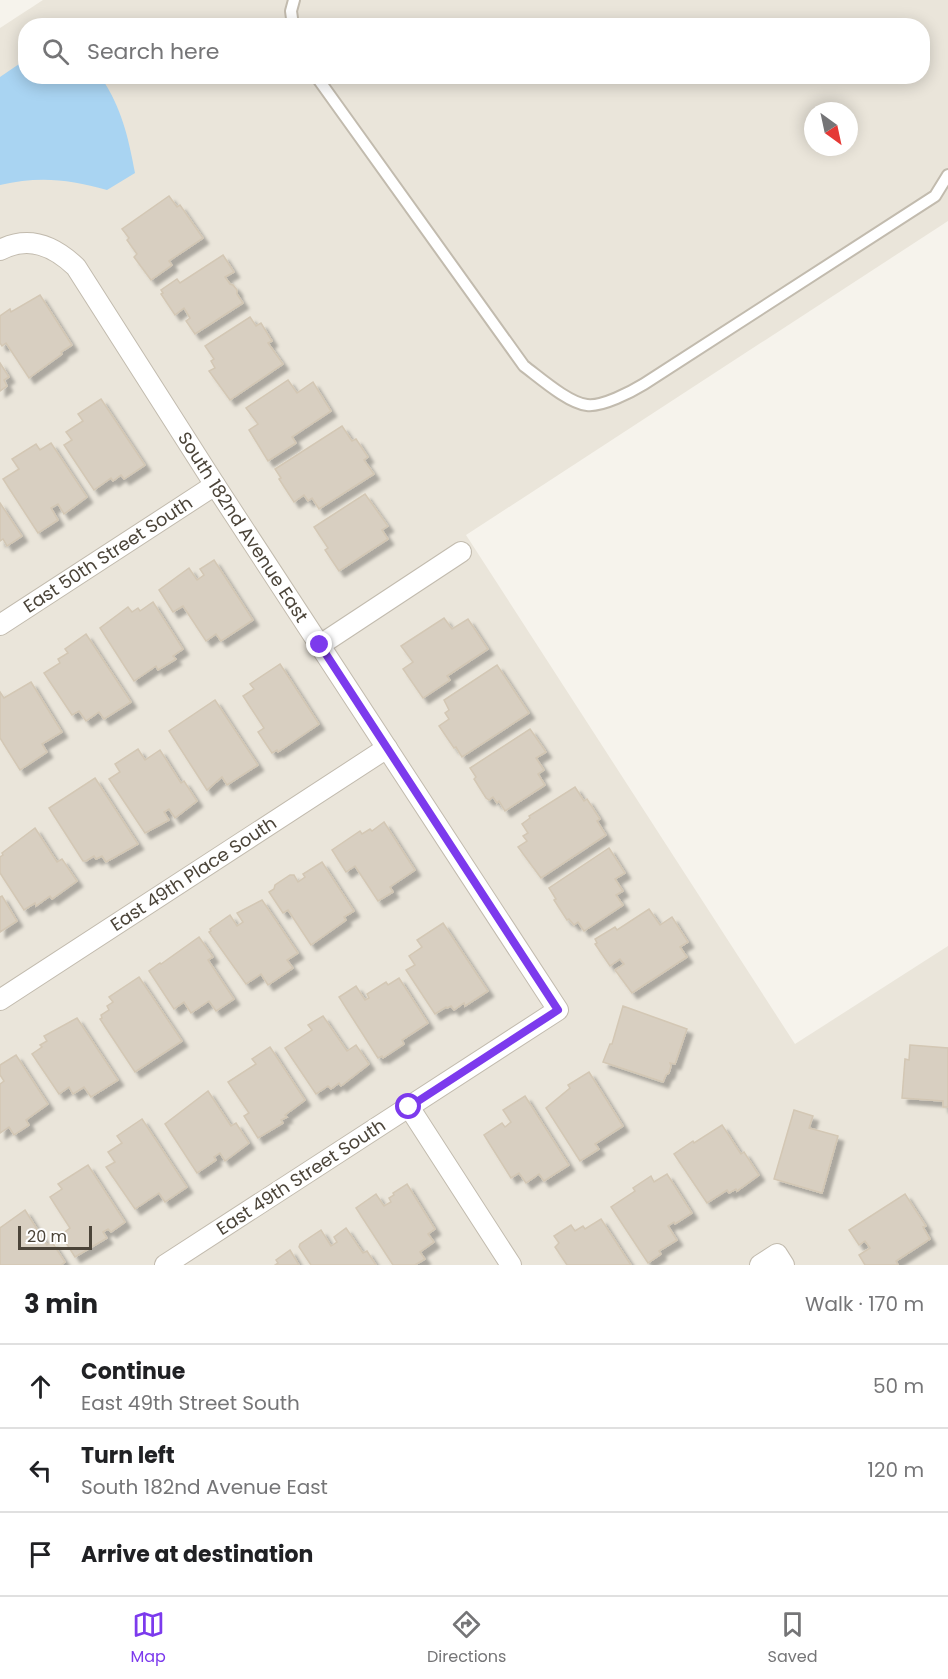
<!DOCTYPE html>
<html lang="en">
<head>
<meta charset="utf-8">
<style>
  :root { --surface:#fff; --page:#f2f2f2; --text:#202124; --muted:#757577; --line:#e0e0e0; --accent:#7c3aed }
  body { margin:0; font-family:Poppins,sans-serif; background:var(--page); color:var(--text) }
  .compass { position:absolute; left:804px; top:102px; width:54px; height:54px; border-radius:50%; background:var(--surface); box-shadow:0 3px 15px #0003; rotate:147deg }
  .scale { position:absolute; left:18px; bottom:15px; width:74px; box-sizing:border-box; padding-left:6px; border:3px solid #4b4439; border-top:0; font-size:16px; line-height:21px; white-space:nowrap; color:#4b4439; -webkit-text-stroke:4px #fff; paint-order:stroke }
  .stop { position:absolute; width:18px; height:18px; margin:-14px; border:4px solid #7c3aed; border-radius:50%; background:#fff }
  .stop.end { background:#7c3aed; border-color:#fff; box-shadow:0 2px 6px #0008 }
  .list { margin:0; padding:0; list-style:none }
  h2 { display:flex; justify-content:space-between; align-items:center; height:78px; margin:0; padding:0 24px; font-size:26px }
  h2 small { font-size:20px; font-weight:400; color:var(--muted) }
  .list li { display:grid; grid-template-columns:39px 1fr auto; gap:18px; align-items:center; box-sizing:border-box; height:84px; padding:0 24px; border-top:2px solid var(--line) }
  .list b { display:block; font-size:22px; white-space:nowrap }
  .list p { margin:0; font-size:20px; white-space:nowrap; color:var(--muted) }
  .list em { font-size:20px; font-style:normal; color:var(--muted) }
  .icon { flex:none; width:33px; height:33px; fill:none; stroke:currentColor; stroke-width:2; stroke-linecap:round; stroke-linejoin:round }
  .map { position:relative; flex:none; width:948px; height:1265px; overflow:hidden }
  .search { position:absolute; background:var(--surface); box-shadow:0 3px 15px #0003; left:18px; right:18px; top:18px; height:66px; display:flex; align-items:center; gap:15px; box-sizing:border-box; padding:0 21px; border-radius:24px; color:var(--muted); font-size:22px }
  .sheet { height:330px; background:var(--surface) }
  nav { display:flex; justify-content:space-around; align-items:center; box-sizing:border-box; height:84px; border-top:2px solid var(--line); background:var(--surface); font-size:16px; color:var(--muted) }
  nav a { display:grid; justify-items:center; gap:3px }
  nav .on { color:var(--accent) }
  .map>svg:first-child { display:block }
  .residential { fill:#eae5da; fill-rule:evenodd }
  .water { fill:#a9d4f2 }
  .building { fill:#d8cfc1; stroke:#d3c7b4; stroke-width:1.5; filter:url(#shadow) }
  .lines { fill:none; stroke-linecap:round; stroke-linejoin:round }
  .service-casing { stroke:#c2bbae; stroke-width:14 }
  .minor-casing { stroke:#c2bbae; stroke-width:22 }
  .service { stroke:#fff; stroke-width:10 }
  .minor { stroke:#fff; stroke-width:20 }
  .route { stroke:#7c3aed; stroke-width:8 }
  .labels { text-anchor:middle; stroke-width:6; stroke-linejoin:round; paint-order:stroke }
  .street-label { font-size:18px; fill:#4b4439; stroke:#fff }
</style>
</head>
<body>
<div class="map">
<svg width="948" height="1265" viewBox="0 0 948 1265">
  <defs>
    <filter id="shadow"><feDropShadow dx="5.5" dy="5.5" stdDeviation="1.5" flood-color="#0004"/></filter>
  </defs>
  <rect width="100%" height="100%" fill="#f6f3ec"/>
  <path class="residential" d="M43,0H948V221L466,535L795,1044L948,946V1265H0V28ZM26,26H922V76H26ZM813,111H849V147H813Z"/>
  <path class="water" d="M25,60L26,76L101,77C122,109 128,136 135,173L107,190C69,179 38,176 0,185V77Z"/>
  <g class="building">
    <path d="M169,196L177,207L180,205L203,238L169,261L172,265L151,280L134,257L137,254L127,240L129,238L122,229Z"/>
    <path d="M223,255L234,272L225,277L230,284L233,285L237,290V294L243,303L195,334L186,321L190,318L184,308L175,315L161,294L163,293L161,290L177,279L180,283Z"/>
    <path d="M40,295L72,345L61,352L62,354L29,378L6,343L2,346L0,343V316L10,309L11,312Z"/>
    <path d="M250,317L256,326L261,323L272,341L268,343L283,364L230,400L209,371L215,368L211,361L214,359L205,346Z"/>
    <path d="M0,363L9,377L4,380L7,386L0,391Z"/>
    <path d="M288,380L297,393L313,382L331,411L292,437L296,443L268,461L249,430L258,424L246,408Z"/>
    <path d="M101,399L145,465L124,479L121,475L113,481L111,478L94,490L64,445L72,440L66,432L83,421L78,414Z"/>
    <path d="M342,426L352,441L356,439L368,457L364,460L374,474L319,509L312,498L308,501L304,495L294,502L279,479L281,478L275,469Z"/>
    <path d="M51,443L87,497L64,514L58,504L51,508L58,520L38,533L3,479L19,469L12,459L36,444L40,450Z"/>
    <path d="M365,494L388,526L382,530L388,539L339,571L325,550L328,548L314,527Z"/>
    <path d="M0,503L22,536L7,546L3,539L0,541Z"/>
    <path d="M214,560L253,620L221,641L216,634L206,641L183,606L173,612L159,590L189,568L197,580L204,575L200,569Z"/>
    <path d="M153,602L183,649L173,656L176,659L158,670L156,666L134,681L100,628L128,607L132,612L138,608L140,611Z"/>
    <path d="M444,618L452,629L468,619L488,649L447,676L450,680L423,698L403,669L413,662L401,646Z"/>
    <path d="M86,634L131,702L104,719L99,712L86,721L79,711L72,715L44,673L60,663L58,659L68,653L65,649Z"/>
    <path d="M280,664L319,724L278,752L277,750L272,753L258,732L264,728L243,696L254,689L250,684Z"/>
    <path d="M497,665L529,713L462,757L456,747L454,748L439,726L449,719L445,713L449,710L444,700Z"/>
    <path d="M31,682L62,732L42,744L47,752L20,770L0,738V692L4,698Z"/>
    <path d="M215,700L258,765L227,785L222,777L207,790L169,731Z"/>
    <path d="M530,729L546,752L536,758L544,770L538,774L545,785L505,811L499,801L497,803L493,797L489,800L486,798L474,779L476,777L470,768Z"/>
    <path d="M138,749L145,760L160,750L181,783L184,781L197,801L175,818L169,809L164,812L169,820L145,833L109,779L120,772L115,764Z"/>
    <path d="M95,778L138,844L106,862L102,856L96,859L94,856L86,861H83L49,808Z"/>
    <path d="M575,787L584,801L587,799L600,819L597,821L606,835L541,878L518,847L527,841L523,836L528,833L522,824L530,818L529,816Z"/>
    <path d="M384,822L415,870L390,887L393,892L378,901L355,866L346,872L332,850L360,831L362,834L370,829L372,831Z"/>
    <path d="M35,828L57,862L62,859L77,881L52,899L50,896L36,906L35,903L24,910L0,873V857L3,855L2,853Z"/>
    <path d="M609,848L625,873L615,879L623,891L616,895L623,905L584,931L578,922L574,925L569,919L567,920L554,900L556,899L549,888Z"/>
    <path d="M322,862L354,911L344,917L346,920L311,945L288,910L283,913L269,892L274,889L275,885L290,875H294L298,882L305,877L303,874Z"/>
    <path d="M2,896L17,921L0,932V897Z"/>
    <path d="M262,900L298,953L287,960L293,968L268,985L261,974L246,984L209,932L211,931L210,929L230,915L237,926L243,922L237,913Z"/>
    <path d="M649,909L660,925L672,917L688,942L680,947L687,957L632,993L615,970L624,964L620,959L610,966L595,944L597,943L595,939L615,927L617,930Z"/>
    <path d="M443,923L488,991L465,1006L464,1003L454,1010L451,1006L447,1008L446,1007L435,1014L406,970L415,965L409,956L422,947L417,940Z"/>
    <path d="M199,937L213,957L208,960L234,999L216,1011L209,1001L191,1013L184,1002L174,1009L149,971L160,963L161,964Z"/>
    <path d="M139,977L182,1041L135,1072L100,1019L102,1018L101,1015L109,1010L107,1006L113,1002L109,997Z"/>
    <path d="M399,978L428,1023L402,1040L404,1044L383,1058L382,1056L378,1058L339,997L356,986L365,1000L369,998L367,994L386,982L388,985Z"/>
    <path d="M623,1006L687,1029L675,1064L670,1063L671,1066L669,1073L666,1075L663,1082L603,1062L610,1044H612Z"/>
    <path d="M323,1016L347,1051L356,1045L369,1064L341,1086L339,1083L331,1089L328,1086L316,1094L285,1048L312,1030L308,1025Z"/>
    <path d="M77,1018L118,1080L91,1097L84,1087L73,1094L69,1087L59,1094L32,1054L42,1047L40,1045L47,1041L44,1036Z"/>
    <path d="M910,1045L948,1048V1107H943V1101L902,1098L905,1059L909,1060Z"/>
    <path d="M270,1047L305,1100L285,1115L287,1117L281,1120L283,1123L258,1138L244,1116L249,1113L228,1082L256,1064L252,1059Z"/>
    <path d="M16,1055L48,1104L26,1120L29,1125L14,1135L9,1127L0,1133V1084L4,1081L0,1075V1065Z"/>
    <path d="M589,1072L623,1126L595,1144L599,1149L580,1161L546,1108L570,1088L568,1085Z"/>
    <path d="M208,1091L231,1126L236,1123L249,1143L225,1161L220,1153L214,1157L216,1160L197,1173L165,1124Z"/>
    <path d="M525,1096L569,1165L544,1181L539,1174L526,1183L519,1173L511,1178L484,1135L502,1123L505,1127L511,1122L503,1110Z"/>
    <path d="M794,1110L813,1116L809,1128L838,1136L822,1193L774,1179Z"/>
    <path d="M142,1119L187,1187L165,1202L159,1193L135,1209L106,1167L115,1162L108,1152L122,1143L117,1136Z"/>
    <path d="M722,1125L741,1154L744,1152L759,1175L737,1191L736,1189L729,1193L727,1190L707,1203L674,1154L693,1141L694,1143Z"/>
    <path d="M88,1165L125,1222L111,1232L108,1229L103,1232L107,1238L75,1257L61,1235L70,1228L50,1197L62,1189L58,1184Z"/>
    <path d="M667,1174L692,1213L675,1224L674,1222L668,1226L677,1240L659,1251L661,1254L648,1263L611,1207L635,1191L633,1188L651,1176L654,1182Z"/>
    <path d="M407,1184L435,1229L428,1234L434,1242L420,1252L425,1259L415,1265H393L356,1208L376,1194L384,1206L391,1202L389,1198L394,1195L393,1193Z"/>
    <path d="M905,1194L926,1226L923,1227L930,1239L896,1261L898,1265H865L859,1255L870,1248L865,1241L859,1245L849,1230Z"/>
    <path d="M25,1210L47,1245L52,1242L65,1262L61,1265H0V1228Z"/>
    <path d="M601,1219L631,1265H567L555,1247L559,1243L554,1236L571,1225L575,1231L583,1226L585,1229Z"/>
    <path d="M346,1228L363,1253L367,1251L376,1265H311L299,1247L300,1244L321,1230L331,1246L337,1242L334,1237Z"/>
    <path d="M290,1250L299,1265H275L278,1263L276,1260Z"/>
  </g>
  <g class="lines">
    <g class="service-casing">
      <g id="service">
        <path d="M293,26L291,11L294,0"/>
        <path d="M316,76L524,366C539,377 568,403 587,405C602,407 631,392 644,384L935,196L948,175"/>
      </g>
    </g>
    <g class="minor-casing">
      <g id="minor">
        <path id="s1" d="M0,250C29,235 54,246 76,267L215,485L558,1010L165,1265"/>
        <path id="s2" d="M0,625L215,485"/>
        <path d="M320,645L461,552"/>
        <path id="s3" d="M0,1000L387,748"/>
        <path d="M409,1107L511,1265"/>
        <path d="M760,1265L777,1254L784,1265"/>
      </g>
    </g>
    <use href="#service" class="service"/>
    <use href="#minor" class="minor"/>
  </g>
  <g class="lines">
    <path class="route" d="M320,645L558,1010L409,1107"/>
  </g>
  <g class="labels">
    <g class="street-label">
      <text dy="6" stroke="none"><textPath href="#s1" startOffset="393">South 182nd Avenue East</textPath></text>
      <text dy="6" stroke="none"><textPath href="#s2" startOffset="129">East 50th Street South</textPath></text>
      <text dy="6" stroke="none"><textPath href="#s3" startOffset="231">East 49th Place South</textPath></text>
      <text transform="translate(301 1177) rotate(-33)" y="6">East 49th Street South</text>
    </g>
  </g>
</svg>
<svg class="compass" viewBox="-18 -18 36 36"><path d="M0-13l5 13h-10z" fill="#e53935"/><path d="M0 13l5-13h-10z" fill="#757577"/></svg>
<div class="scale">20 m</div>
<div class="stop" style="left:409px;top:1107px"></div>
<div class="stop end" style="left:320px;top:645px"></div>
<div class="search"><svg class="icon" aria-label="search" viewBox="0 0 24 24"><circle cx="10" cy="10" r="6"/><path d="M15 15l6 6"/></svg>Search here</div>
</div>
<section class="sheet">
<h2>3 min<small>Walk · 170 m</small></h2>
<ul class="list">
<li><svg class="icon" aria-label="ahead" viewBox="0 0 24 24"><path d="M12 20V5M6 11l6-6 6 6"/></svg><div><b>Continue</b><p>East 49th Street South</p></div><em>50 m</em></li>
<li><svg class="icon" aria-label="left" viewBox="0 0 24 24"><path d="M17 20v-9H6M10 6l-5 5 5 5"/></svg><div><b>Turn left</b><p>South 182nd Avenue East</p></div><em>120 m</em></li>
<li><svg class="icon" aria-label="arrive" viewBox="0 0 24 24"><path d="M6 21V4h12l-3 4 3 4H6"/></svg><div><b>Arrive at destination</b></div></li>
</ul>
</section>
<nav>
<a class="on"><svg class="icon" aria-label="map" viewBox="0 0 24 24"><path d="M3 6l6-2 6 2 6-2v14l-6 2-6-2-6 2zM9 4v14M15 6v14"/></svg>Map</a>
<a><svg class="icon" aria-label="directions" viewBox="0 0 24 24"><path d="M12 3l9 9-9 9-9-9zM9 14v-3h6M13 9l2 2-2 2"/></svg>Directions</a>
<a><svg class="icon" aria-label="saved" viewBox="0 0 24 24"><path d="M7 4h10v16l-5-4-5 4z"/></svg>Saved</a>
</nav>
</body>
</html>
